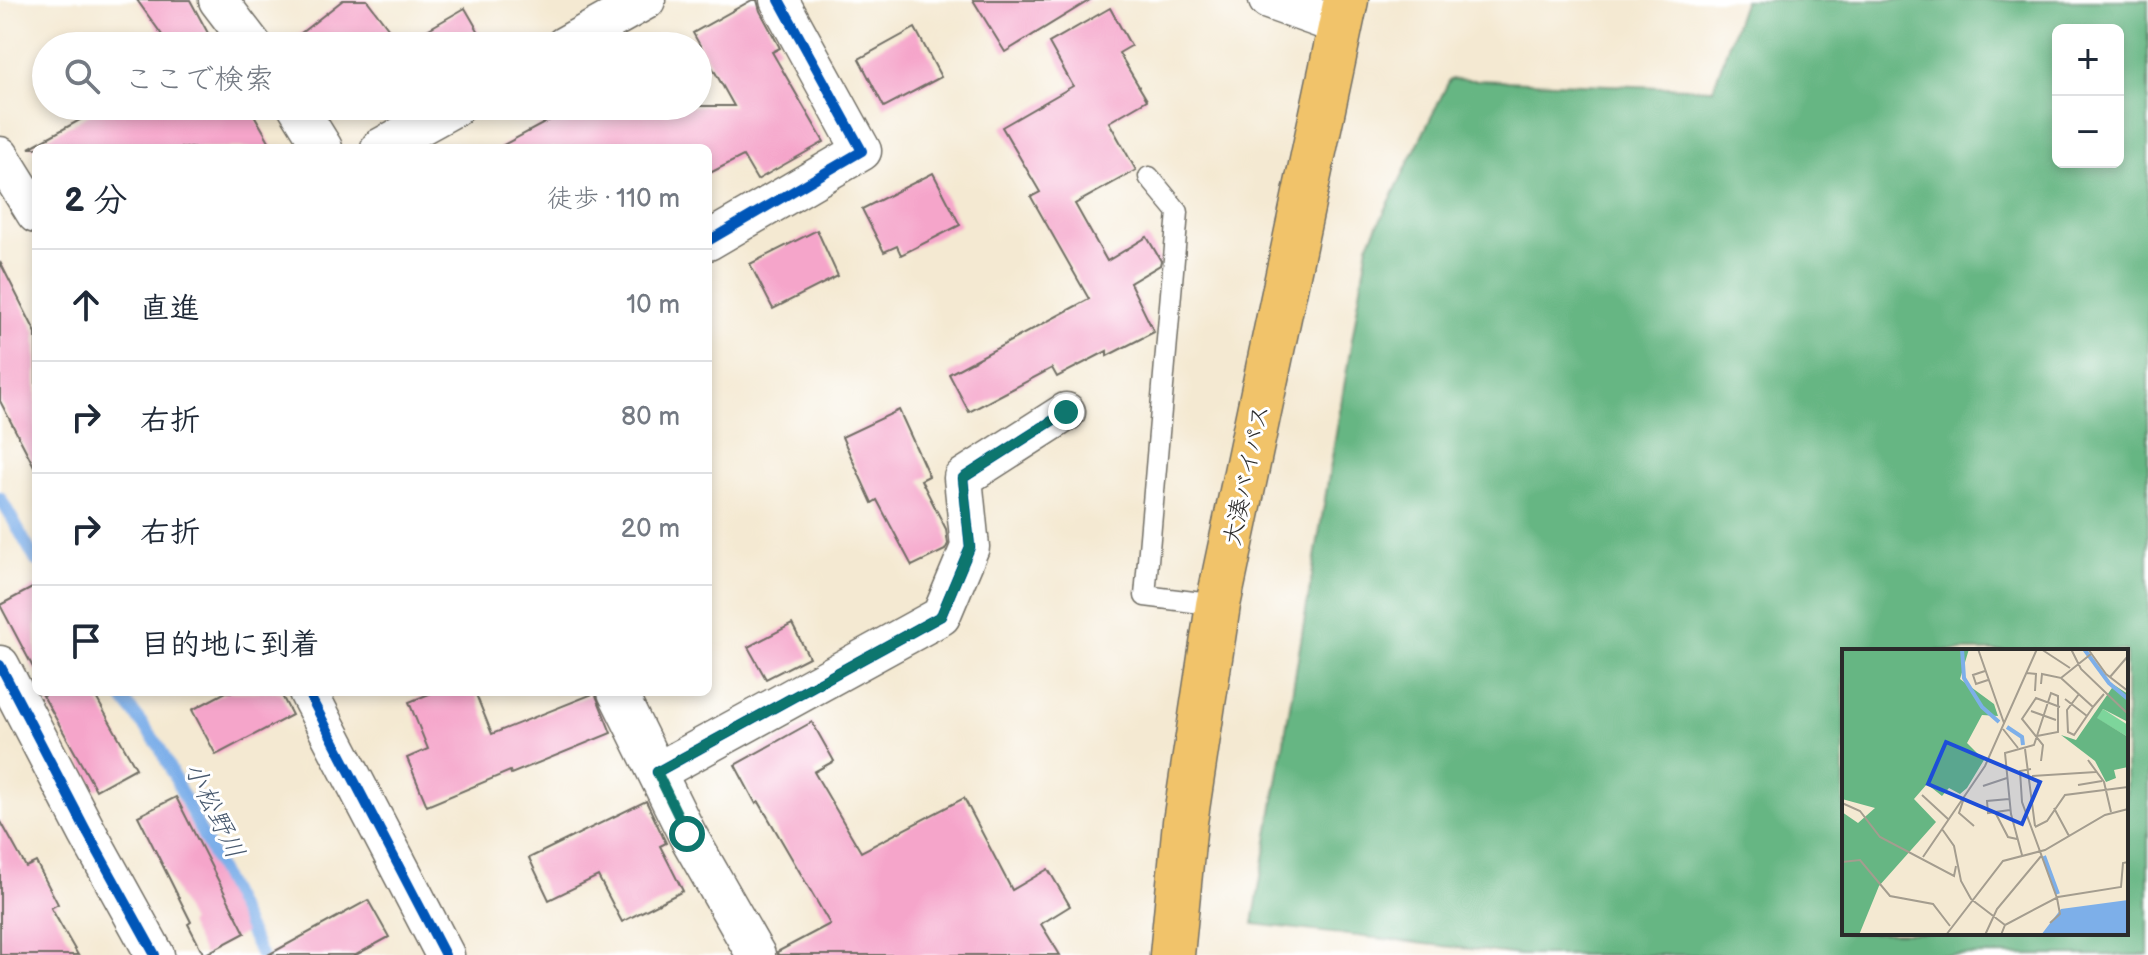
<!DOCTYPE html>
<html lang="ja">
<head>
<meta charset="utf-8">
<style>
  :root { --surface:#fff; --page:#f6f6f7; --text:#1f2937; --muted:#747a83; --line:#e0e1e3 }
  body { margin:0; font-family:"Balsamiq Sans","Klee One",sans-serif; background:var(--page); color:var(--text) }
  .controls { position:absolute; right:24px; top:24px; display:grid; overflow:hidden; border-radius:12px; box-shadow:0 4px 12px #0003 }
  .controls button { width:72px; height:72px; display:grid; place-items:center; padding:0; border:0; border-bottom:2px solid var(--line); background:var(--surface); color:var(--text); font:40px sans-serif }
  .stop { position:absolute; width:24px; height:24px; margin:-18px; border:6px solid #0f766e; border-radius:50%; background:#fff }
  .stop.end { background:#0f766e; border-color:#fff; box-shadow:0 2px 8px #0008 }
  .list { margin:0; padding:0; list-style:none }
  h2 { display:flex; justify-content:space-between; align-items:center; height:104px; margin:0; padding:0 32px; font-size:34px }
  h2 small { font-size:26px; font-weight:400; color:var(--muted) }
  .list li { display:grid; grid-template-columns:52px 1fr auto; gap:24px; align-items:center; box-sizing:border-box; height:112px; padding:0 32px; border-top:2px solid var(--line) }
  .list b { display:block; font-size:30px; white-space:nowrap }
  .list em { font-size:26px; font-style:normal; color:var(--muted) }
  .icon { flex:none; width:44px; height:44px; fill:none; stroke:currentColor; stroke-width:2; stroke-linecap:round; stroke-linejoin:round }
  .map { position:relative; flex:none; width:2148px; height:955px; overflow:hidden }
  .search { position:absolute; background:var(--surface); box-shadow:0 4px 12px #0003; left:32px; top:32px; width:680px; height:88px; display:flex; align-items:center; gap:20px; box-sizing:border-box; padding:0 28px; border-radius:44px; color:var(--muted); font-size:30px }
  .panel { position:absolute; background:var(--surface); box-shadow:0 4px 12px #0003; left:32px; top:144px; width:680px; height:552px; border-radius:12px }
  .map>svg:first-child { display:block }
  .forest { fill:#66b683; stroke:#487057; stroke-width:2; fill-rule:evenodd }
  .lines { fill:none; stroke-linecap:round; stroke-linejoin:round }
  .stream { stroke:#7dafe9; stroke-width:12 }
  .building { fill:#f5a5ca }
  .service-casing { stroke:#716e65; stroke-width:23 }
  .minor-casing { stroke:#716e65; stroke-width:41 }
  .trunk-casing { stroke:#716e65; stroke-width:47 }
  .service { stroke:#fff; stroke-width:20 }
  .minor { stroke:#fff; stroke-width:38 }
  .trunk { stroke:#f1c36a; stroke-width:44 }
  .cycleway-casing { stroke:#fff; stroke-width:15 }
  .cycleway { stroke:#0057b8; stroke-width:10 }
  .route { stroke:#0f766e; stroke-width:10 }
  .labels { text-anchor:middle; stroke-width:6; stroke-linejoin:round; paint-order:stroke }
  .street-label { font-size:24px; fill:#2b2b2b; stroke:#fff }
  .water-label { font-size:26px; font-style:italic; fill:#48596e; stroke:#fff }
  .inset-river { fill:none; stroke:#7dafe9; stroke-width:4 }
  .inset-road { fill:none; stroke:#a49d8f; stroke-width:2 }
  .view { fill:#1d4ed8; fill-opacity:0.15; stroke:#1d4ed8; stroke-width:4 }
  .inset-edge { fill:none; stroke:#2b2b2b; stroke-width:4 }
</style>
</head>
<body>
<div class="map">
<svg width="2148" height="955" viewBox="0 0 2148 955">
  <rect width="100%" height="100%" fill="#fff"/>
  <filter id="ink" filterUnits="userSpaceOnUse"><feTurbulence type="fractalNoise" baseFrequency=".0125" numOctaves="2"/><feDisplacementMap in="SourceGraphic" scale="16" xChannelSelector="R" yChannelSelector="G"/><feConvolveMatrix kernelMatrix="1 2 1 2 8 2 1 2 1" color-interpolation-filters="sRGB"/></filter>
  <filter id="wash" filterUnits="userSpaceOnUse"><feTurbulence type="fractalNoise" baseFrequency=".006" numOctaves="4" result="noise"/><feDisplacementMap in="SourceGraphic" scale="32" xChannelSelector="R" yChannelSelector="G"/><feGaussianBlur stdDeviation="1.8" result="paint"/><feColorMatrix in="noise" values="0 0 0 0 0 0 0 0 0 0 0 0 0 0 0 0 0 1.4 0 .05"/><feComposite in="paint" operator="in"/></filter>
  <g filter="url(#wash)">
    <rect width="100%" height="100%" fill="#f4e9d2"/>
    <path class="forest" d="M1744,0H2148V955H1520L1253,924L1368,245L1450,79L1713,89ZM2058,30H2118V162H2058ZM1844,651H2126V933H1844Z"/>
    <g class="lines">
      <g class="stream">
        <path d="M0,497L36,561"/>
        <path d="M118,692L159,746L261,955"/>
      </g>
    </g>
    <g id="blocks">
      <g class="building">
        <path d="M137,0H190L215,46H170Z"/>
        <path d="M343,0H367L401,45L465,8L487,46H303L296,37Z"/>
        <path d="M752,0H757L760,11L780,48L772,52L824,142L757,180L743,156L708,174V148H498L576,106H734L693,33Z"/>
        <path d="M973,0H1090L1005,52Z"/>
        <path d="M1110,8L1131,46L1119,53L1147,100L1109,122L1136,170L1075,204L1107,261L1147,237L1161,261L1160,265L1130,283L1154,332L1107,356V351L1057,377L1052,368L969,412L949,374L1089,299L1031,197L1040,192L1002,127L1073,86L1049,43Z"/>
        <path d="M915,28L941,77L884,107L859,59Z"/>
        <path d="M105,106H249L273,148H29Z"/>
        <path d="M933,173L960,225L901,255L897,246L884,252L862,209Z"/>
        <path d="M817,230L838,276L773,309L750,264Z"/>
        <path d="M0,262L36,333V470L0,401Z"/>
        <path d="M899,410L929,476L921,480L946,529L948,544L945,550L912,566L877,500L872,503L842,437Z"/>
        <path d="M36,586V673L0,605Z"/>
        <path d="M792,624L809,657L766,679L748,647Z"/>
        <path d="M41,692H93L136,768L96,790Z"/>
        <path d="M226,692H280L292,715L216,755L192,710Z"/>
        <path d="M434,692H475L492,734L595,693L611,733L511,774L510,771L427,806L407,758L428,749L409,702Z"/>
        <path d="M812,722L834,761L814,772L861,852L964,798L1012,890L1048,869L1070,906L1041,924L1060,955H778L777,952L830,924L759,802L756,804L735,765Z"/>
        <path d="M176,797L245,933L204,955L188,924L191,922L138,816Z"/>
        <path d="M646,801L666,843L660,846L683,891L622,922L598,876L549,900L529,858Z"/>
        <path d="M0,820L26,867L36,862L58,904L51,908L78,955H0Z"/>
        <path d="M368,900L389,937L356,955H268Z"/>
      </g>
    </g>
  </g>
  <g filter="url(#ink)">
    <use href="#blocks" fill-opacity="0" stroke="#716e65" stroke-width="2"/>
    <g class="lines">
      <g class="service-casing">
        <path id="service" d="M1149,177L1178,212L1145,596L1218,605"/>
      </g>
      <g class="minor-casing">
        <g id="minor">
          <path d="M218,0L253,46"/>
          <path d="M1268,0L1341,26"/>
          <path d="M564,46L646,0"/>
          <path d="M297,106L323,148"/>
          <path d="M380,148L456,106"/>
          <path d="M0,156L36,214"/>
          <path d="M708,241L862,151L779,0"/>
          <path d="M0,665L87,832L155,955"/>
          <path d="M308,692L445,955"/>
          <path d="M617,692L687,834L756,955"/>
          <path d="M657,772L941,616L970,547L963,478L1066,412"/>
        </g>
      </g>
      <g class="trunk-casing">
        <path id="trunk" d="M1172,955L1185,822L1218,605L1346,0"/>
      </g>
      <use href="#service" class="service"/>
      <use href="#minor" class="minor"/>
      <use href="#trunk" class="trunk"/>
      <g class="cycleway-casing">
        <g id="cycleway">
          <path d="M708,241L862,151L779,0"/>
          <path d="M0,665L87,832L155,955"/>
          <path d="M308,692L445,955"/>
          <path d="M657,772L941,616L970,547L963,478L1066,412"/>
        </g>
      </g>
      <use href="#cycleway" class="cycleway"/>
    </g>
  </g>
  <g class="lines" filter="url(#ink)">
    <path class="route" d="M687,834L657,772L941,616L970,547L963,478L1066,412"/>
  </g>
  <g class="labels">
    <g class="street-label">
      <text transform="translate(1246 475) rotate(-78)" y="8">大湊バイパス</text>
    </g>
    <g class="water-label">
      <text transform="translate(215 810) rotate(64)" y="9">小松野川</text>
    </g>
  </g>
  <g transform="translate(1842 649)">
    <rect width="286" height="286" fill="#f4e9d2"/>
    <path d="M261,60L286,76V88L254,69Z" fill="#7dd59b"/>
    <path d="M0,0H127L118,30L152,55L156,67L140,66L125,94L142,111L125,139L118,145L107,139L100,147L85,135L72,150L94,173L37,237L17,286H0V163L16,174L33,159L0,150ZM272,36L286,45V73L261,60L255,69L286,88V118L272,121L274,129L264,133L253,112L219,86L234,91Z" fill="#66b683"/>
    <path d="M286,251V286H199L219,260Z" fill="#7dafe9"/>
    <path class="inset-river" d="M120,0L122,29L140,58L157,73M242,0L267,34L286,50M165,78L180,88L181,96M202,207L216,245"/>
    <path class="inset-road" d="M136,0L162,74M199,0L228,19M229,0L239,20L286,65M246,0L264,25L286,42M143,22L131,26L134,35L146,31M185,24L194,25L193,42M268,28L286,7M219,29L251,58L262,45M199,35L200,25L219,29L249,5M237,45L225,61L226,83L232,86L251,58M223,50L245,67M189,62L214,71M161,80L176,99M183,100L193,177M246,111L262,133L269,163M199,112L201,96L180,70L194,49L218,58M189,120L178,122L180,153L215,249L218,265L208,274M190,127L254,123M236,136L260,132M141,137L165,129M80,146L106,170M122,149L117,164L132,177M167,150L145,152L146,164L168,161M0,154L18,162L38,188L112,227L114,217M212,159L227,187M153,163L166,188L175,190M193,178L205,172L223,146L286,138M100,180L112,197L119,232L129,250M180,206L169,165L163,104L192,96L209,44L216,47V83L195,87M81,208L143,117L195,0M0,213L18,211L48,247L91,255L108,277M129,250L163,276M104,286L161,212L203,201L263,166L286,160M143,286L155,260L200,206M159,286L163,276L216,248L279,238L281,214L286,213"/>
    <path class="view" d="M104,93L198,133L180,175L86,135Z"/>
    <rect width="286" height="286" class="inset-edge"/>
  </g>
</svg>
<div class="controls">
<button>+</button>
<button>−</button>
</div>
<div class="stop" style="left:687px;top:834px"></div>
<div class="stop end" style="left:1066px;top:412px"></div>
<div class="search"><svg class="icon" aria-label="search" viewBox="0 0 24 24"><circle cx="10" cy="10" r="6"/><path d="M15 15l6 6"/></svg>ここで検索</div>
<section class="panel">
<h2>2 分<small>徒歩 · 110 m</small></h2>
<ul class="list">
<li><svg class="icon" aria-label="ahead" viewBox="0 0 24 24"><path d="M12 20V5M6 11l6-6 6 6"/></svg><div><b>直進</b></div><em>10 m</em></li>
<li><svg class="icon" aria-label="right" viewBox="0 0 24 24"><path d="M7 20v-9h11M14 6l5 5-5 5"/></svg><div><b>右折</b></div><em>80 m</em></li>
<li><svg class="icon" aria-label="right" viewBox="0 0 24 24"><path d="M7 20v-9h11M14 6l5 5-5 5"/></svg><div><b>右折</b></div><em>20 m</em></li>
<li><svg class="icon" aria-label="arrive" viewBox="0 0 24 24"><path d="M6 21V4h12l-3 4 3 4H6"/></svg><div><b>目的地に到着</b></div></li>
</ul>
</section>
</div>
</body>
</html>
